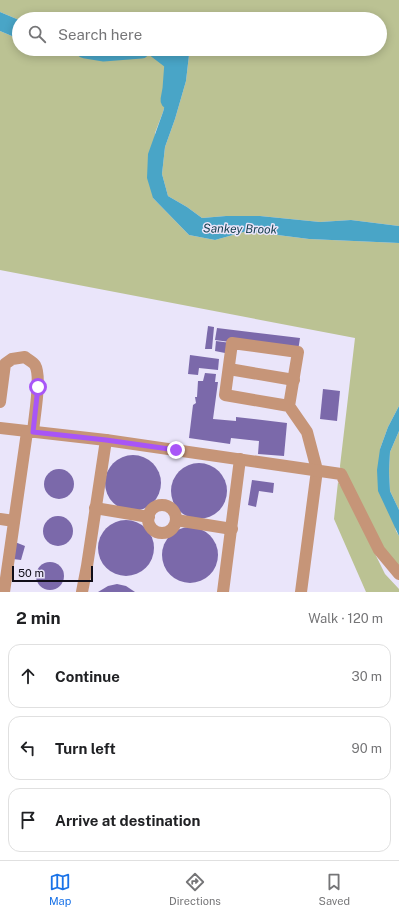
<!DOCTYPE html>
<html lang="en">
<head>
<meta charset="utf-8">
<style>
  :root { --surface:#fff; --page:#f2f2f2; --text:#202124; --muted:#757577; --line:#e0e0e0; --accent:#1a73e8 }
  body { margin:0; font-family:"Public Sans",sans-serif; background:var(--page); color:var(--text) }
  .scale { position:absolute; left:12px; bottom:10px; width:81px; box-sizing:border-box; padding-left:4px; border:2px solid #110e19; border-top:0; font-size:11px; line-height:14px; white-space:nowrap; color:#110e19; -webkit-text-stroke:3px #eae5fa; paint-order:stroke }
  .stop { position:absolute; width:12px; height:12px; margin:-9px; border:3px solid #a855f7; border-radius:50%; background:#fff }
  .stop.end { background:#a855f7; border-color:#fff; box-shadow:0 1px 4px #0008 }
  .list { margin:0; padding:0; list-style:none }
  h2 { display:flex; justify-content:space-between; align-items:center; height:52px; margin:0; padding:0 16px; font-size:17px }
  h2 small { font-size:13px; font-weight:400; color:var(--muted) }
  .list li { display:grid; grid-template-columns:26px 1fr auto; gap:12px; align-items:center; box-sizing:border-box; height:64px; margin:0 8px 8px; padding:0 8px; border:1px solid var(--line); border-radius:12px }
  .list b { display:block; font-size:15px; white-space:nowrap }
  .list em { font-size:13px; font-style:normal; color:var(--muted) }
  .icon { flex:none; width:22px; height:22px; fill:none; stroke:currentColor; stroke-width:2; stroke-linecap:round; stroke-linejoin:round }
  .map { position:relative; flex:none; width:399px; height:592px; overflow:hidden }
  .search { position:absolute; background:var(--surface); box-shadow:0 2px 10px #0003; left:12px; right:12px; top:12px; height:44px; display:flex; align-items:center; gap:10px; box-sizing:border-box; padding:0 14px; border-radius:22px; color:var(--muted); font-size:15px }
  .sheet { height:268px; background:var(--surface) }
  nav { display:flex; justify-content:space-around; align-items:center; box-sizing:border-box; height:56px; border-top:1px solid var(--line); background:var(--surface); font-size:11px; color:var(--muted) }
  nav a { display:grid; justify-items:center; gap:2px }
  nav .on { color:var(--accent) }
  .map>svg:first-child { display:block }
  .green { fill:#bbc293 }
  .water { fill:#49a5c7 }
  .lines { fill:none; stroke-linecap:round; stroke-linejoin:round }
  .river { stroke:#49a5c7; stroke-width:19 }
  .building { fill:#7b69aa }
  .minor { stroke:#c69578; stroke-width:12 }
  .route { stroke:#a855f7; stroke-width:5 }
  .labels { text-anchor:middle; stroke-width:3; stroke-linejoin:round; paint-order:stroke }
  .water-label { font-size:12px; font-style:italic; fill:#1a4352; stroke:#eae5fa }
</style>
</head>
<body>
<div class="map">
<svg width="399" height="592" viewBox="0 0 399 592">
  <rect width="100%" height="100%" fill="#eae5fa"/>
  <g class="green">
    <path d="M0,0H399V226L351,220L320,222L260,216H226L202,218L187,207L168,196L162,174L165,147L175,119L186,81L189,55L187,49H380V19H19V20L0,12Z"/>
    <path d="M0,31L19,39V49H48L63,54L113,49H153L170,55L174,72L163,112L155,133L153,198L189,235L215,240L247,231L309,239L399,243V406L388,427L380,449L396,531L399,536V574L341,474L340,466L355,338L0,270Z"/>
    <path d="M399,431V510L390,491L389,471L390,452Z"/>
    <path d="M338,482L344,491L385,574L399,589V592H366L334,519Z"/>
  </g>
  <g class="water">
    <path d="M0,12L19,20V39L0,31Z"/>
    <path d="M153,49H187L189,55L186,81L175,119L165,147L162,174L168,196L187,207L202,218L226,216H260L320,222L351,220L399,226V243L309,239L247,231L215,240L189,235L153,198L147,178L148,154L163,112L174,72L170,56Z"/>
    <path d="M399,406V431L390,452L389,471L390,491L399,510V536L378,491L377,470L380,449L388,427Z"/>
  </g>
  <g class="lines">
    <g class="river">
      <path d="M85,49L103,52L141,49"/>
      <path d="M157,49L174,62L172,89L170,100"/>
    </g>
  </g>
  <g class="building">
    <path d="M208,326L214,327L212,349H205Z"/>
    <path d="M217,328L300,338L298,351L215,340Z"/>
    <path d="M216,341L231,343L230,354L215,351Z"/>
    <path d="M190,355L219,359L218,370L199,368L198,375L188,374Z"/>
    <path d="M205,373L216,374L215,382H218L213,419L236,421V417L287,423L284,456L258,454L259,441L231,438L230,444L189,438L193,405L196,403L195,397H197L198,381H203Z"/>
    <path d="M323,389L340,391L337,421L320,419Z"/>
    <circle cx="133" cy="483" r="28"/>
    <circle cx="199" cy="491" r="28"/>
    <circle cx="59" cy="484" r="15"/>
    <path d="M252,480L274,483L273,493L259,491L256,507L248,505Z"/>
    <circle cx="58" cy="531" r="15"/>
    <circle cx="126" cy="548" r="28"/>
    <circle cx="190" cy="555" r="28"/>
    <path d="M15,542L25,546L21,560L13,559Z"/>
    <circle cx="50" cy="576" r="14"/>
    <path d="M117,584L126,586L135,592H98L108,586Z"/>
  </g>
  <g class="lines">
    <g class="minor">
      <path d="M229,369L294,380"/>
      <path d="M0,402L5,364L12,359L25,357C27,359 33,362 35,365C42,377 34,418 33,432"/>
      <path d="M289,406L298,352L232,343L225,395L289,406L307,432L317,470L301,592"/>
      <path d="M0,428L106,440L341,474L379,550L399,574"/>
      <circle cx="162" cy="519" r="14"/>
      <path d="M95,508L149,517"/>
      <path d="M0,519L14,521"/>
      <path d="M176,520L232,529"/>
      <path d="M4,592L27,432"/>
      <path d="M82,592L87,566L106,440"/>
      <path d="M223,592L240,459"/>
    </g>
  </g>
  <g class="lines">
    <path class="route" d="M38,387L33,432L106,440L176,450"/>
  </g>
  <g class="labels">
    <g class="water-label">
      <text transform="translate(240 229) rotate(1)" y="4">Sankey Brook</text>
    </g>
  </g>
</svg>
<div class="scale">50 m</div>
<div class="stop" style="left:38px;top:387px"></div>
<div class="stop end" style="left:176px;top:450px"></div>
<div class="search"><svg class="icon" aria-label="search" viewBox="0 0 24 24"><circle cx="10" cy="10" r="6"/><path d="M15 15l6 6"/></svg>Search here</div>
</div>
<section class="sheet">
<h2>2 min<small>Walk · 120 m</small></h2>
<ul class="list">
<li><svg class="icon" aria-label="ahead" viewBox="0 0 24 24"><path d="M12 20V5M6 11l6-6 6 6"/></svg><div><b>Continue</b></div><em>30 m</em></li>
<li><svg class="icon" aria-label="left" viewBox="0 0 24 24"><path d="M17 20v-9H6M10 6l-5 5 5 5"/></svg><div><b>Turn left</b></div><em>90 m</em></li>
<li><svg class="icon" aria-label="arrive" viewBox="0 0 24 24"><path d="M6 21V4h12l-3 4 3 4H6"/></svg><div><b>Arrive at destination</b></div></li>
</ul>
</section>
<nav>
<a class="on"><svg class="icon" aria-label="map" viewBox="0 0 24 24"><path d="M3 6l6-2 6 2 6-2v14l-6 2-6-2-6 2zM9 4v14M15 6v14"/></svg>Map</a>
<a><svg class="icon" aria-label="directions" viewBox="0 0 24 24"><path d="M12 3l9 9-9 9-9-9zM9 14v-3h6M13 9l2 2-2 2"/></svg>Directions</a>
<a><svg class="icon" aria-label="saved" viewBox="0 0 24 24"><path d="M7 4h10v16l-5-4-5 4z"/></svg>Saved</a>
</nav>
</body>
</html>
